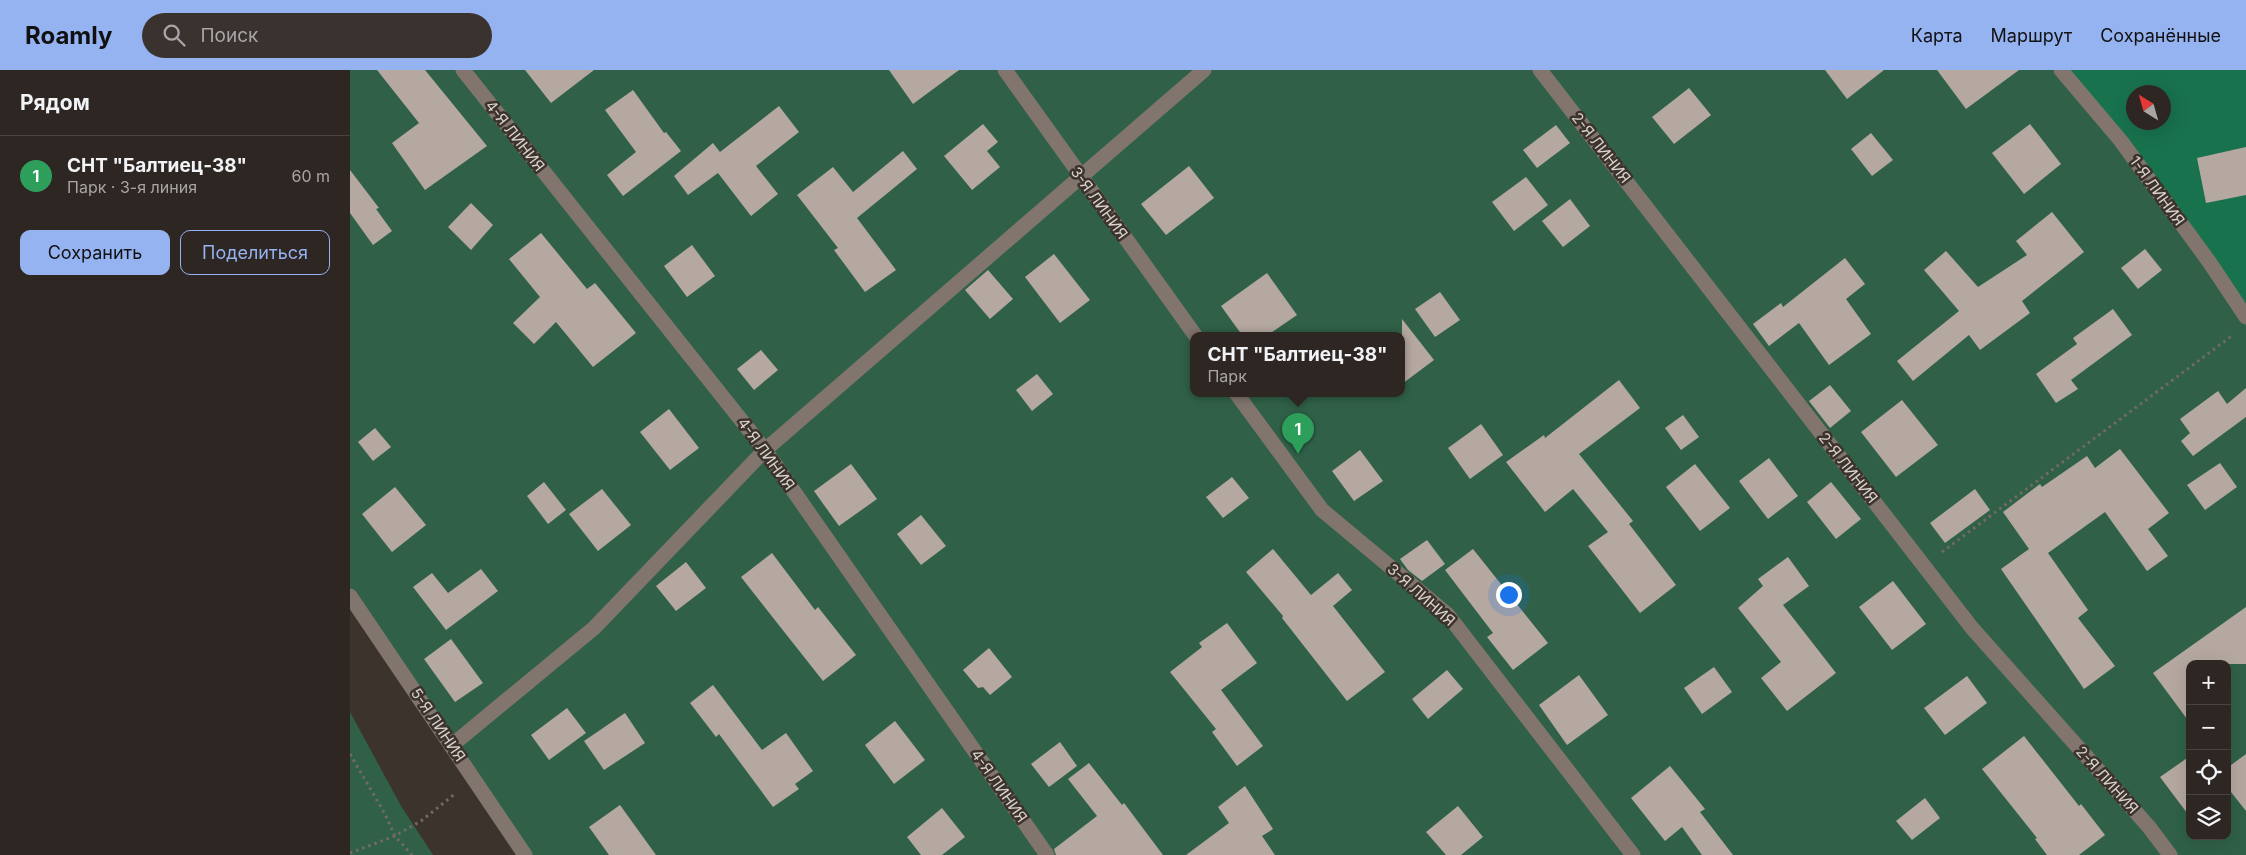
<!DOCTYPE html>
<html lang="ru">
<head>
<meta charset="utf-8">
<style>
  :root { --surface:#2e2622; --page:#3a322f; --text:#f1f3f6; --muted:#a7a5a5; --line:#494340; --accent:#95b2f1 }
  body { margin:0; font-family:Inter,sans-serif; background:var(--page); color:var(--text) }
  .controls { position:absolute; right:15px; bottom:15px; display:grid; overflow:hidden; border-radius:10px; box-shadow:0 5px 20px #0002 }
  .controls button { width:45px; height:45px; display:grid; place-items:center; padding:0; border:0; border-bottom:1px solid var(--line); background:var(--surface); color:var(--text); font:25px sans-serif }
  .compass { position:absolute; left:1776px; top:15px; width:45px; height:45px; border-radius:50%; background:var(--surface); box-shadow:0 5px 20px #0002; rotate:323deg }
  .you { position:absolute; left:1158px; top:524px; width:18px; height:18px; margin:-12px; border:4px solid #fff; border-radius:50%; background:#1a73e8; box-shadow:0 0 0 8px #1a73e833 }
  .badge { display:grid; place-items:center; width:32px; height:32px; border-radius:50%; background:var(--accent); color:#fff; font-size:16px; font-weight:700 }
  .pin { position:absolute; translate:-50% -41px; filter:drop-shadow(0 1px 2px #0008) }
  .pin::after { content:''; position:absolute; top:26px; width:18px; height:15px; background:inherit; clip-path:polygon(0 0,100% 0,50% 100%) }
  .popup { position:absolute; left:840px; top:262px; width:215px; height:65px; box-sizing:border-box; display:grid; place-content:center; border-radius:10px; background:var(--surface); filter:drop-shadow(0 1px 4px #0005); font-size:16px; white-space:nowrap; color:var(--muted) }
  .popup b { font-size:19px; color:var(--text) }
  .popup::after { content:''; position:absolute; left:50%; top:100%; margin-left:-10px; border:10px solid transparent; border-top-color:var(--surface) }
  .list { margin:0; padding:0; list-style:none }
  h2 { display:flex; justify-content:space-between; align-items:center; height:65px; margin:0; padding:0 20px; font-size:21px }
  h2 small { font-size:16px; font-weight:400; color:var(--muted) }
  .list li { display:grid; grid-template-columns:32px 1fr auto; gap:15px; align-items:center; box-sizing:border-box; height:80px; padding:0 20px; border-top:1px solid var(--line) }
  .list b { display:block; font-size:19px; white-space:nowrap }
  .list p { margin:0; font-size:16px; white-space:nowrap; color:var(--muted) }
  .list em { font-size:16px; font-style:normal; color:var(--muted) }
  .actions { display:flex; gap:10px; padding:15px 20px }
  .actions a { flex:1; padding:11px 0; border:1px solid var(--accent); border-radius:10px; text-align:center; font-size:18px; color:var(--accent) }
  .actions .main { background:var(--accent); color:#111 }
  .icon { flex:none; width:28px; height:28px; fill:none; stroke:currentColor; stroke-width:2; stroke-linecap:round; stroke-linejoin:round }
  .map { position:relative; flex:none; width:1896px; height:785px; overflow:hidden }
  header { display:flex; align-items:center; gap:30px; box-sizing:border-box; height:70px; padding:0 25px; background:var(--accent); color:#111 }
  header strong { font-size:24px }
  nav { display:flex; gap:28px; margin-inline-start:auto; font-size:18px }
  .search { width:350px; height:45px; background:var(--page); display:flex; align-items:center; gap:12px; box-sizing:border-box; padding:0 18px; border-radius:28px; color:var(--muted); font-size:19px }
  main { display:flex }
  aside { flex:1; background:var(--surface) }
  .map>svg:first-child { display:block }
  .green { fill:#306148; fill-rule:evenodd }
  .forest { fill:#18724d; fill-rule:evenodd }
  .building { fill:#b5a8a1 }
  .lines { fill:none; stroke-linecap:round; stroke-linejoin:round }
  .path { stroke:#736a64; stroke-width:3; stroke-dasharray:2.5 4; stroke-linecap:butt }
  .minor { stroke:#81756e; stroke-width:15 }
  .labels { text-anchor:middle; stroke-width:5; stroke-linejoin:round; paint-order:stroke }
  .street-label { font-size:15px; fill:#d9d2ce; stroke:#3d332d }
</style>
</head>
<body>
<header>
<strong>Roamly</strong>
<div class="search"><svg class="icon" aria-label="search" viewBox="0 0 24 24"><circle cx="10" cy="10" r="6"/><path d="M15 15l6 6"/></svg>Поиск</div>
<nav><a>Карта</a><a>Маршрут</a><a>Сохранённые</a></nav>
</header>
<main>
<aside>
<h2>Рядом<small></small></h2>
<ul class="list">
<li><span class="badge" style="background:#2e9e5b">1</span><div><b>СНТ &quot;Балтиец-38&quot;</b><p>Парк · 3-я линия</p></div><em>60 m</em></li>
</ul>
<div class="actions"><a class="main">Сохранить</a><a>Поделиться</a></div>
</aside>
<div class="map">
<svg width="1896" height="785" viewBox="0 0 1896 785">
  <rect width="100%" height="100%" fill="#3d332d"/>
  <g class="green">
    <path d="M0,0H1712L1896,244V785H175L0,525ZM844,265H1052V323H844ZM1840,594H1877V766H1840Z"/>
    <path d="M0,642L51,736L83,785H0Z"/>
  </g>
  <path class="forest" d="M1712,0H1896V244ZM1784,22H1814V52H1784Z"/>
  <g class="building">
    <path d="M27,0H75L137,76L75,120L42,73L69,53Z"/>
    <path d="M175,0H244L201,33Z"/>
    <path d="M539,0H609L563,34Z"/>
    <path d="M1475,0H1534L1497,29Z"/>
    <path d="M1587,0H1669L1616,39Z"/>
    <path d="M1339,18L1361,45L1324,74L1302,47Z"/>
    <path d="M283,20L314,63L316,62L331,81L273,126L257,105L286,82L255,40Z"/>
    <path d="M429,36L449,62L406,96L428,124L401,146L368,103L338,125L324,106L363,73L370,82Z"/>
    <path d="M633,54L648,72L637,81L650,97L622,120L594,86Z"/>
    <path d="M1680,54L1711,94L1674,124L1642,83Z"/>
    <path d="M1206,55L1220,73L1187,98L1173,80Z"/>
    <path d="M1521,63L1543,90L1522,106L1501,79Z"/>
    <path d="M1896,77V125L1856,133L1847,88Z"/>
    <path d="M553,81L567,99L507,148L546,200L515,222L484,180L488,178L447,125L483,97L503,122Z"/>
    <path d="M839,96L864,128L816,165L791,134Z"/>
    <path d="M0,100L29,138L26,139L42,161L23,175L0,143Z"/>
    <path d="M1176,107L1198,135L1164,161L1142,132Z"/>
    <path d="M1220,129L1240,156L1213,177L1192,151Z"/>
    <path d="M121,133L143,155L121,180L98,157Z"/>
    <path d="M1702,142L1734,182L1672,231L1680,243L1630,280L1619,265L1563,311L1547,291L1609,241L1574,200L1596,181L1628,217L1677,185L1666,171Z"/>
    <path d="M191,163L237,219L245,213L286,263L243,297L206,252L184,274L163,253L190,227L159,189Z"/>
    <path d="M342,175L365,206L337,227L314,196Z"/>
    <path d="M1795,179L1812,200L1788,219L1771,198Z"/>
    <path d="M704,184L740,230L710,253L675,207Z"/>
    <path d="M1495,188L1515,214L1496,229L1521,264L1479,295L1449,253L1419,276L1403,254L1431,233L1433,237Z"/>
    <path d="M638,200L663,229L640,249L615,220Z"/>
    <path d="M917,203L947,245L918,265H892L871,236Z"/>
    <path d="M1090,222L1110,250L1085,267L1065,239Z"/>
    <path d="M1763,239L1782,265L1721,310L1728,319L1706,333L1686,304L1727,274L1723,268Z"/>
    <path d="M1052,249L1084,290L1052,314Z"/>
    <path d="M411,280L428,300L404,320L387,299Z"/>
    <path d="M687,304L703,324L682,341L666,320Z"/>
    <path d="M1269,310L1290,338L1229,384L1283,451L1279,454L1326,515L1290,543L1238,476L1258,462L1223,419L1195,442L1156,392L1194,365L1195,368Z"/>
    <path d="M1480,315L1501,341L1480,358L1459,331Z"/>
    <path d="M1896,318V347L1843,386L1831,371L1840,363L1830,349L1868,321L1877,334Z"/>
    <path d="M1552,330L1588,375L1546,407L1511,362Z"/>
    <path d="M319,339L349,378L320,400L290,362Z"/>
    <path d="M1333,345L1349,367L1331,380L1315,358Z"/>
    <path d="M1131,354L1153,385L1120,409L1098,378Z"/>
    <path d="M25,358L41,377L23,391L8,372Z"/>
    <path d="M1770,379L1819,443L1798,459L1818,486L1797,501L1755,442L1698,483L1738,540L1728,548L1765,596L1734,619L1651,499L1679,479L1653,442L1690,414L1692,417L1737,386L1745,398Z"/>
    <path d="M1010,380L1033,411L1004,431L982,401Z"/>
    <path d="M1419,388L1448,426L1418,449L1389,411Z"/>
    <path d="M1870,393L1887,417L1855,440L1837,415Z"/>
    <path d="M501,394L527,429L489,456L464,421Z"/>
    <path d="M1345,394L1380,438L1350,461L1316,417Z"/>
    <path d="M882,407L899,428L873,448L856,427Z"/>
    <path d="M194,412L216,440L198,454L177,426Z"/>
    <path d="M1481,412L1511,449L1486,469L1457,432Z"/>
    <path d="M45,417L76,455L42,482L12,444Z"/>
    <path d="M252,419L281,455L248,481L219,444Z"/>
    <path d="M1625,419L1640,440L1595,473L1580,453Z"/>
    <path d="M571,445L596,476L571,495L547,464Z"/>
    <path d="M1077,470L1095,494L1072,511L1058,500L1050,489Z"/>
    <path d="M923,479L961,525L988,503L1002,520L983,536L1035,602L997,631L932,548L933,546L896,502Z"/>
    <path d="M1123,479L1198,573L1163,600L1137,567L1143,563L1095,500Z"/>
    <path d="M422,483L465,540L468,537L506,585L473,611L391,507Z"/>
    <path d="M1438,487L1459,516L1433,535L1486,603L1437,641L1411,608L1431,592L1388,538L1413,516L1408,509Z"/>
    <path d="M336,492L356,518L326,541L306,516Z"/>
    <path d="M131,499L148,521L96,560L63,517L82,503L98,523Z"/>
    <path d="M1543,511L1576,554L1542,580L1509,537Z"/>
    <path d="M1896,537V594H1840V653L1803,603Z"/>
    <path d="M877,553L907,593L871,620L913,676L887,696L862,662L866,659L820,602L852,577L849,573Z"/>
    <path d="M101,569L133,613L105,632L74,589Z"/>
    <path d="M639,578L662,607L640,625L633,617L628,618L613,600Z"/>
    <path d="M1364,597L1382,622L1352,644L1334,618Z"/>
    <path d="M1097,600L1113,619L1078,649L1062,629Z"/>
    <path d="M1229,605L1258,645L1217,675L1189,635Z"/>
    <path d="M1617,606L1637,633L1595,665L1574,638Z"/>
    <path d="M363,615L412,680L436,663L463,701L445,714L449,719L423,737L369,664L366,667L340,633Z"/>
    <path d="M217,638L236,663L199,690L181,665Z"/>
    <path d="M275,643L295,673L254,700L234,671Z"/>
    <path d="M545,651L575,690L544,714L515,675Z"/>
    <path d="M1674,666L1729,736L1731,734L1755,765L1729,785H1697L1685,769L1687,768L1632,699Z"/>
    <path d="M710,672L727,696L699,717L681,694Z"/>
    <path d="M1896,684V741L1877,717V698Z"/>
    <path d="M1840,686V747L1810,707Z"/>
    <path d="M739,693L772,735L774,733L813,785H706L704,779L747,746L718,709Z"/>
    <path d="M1320,696L1355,739L1350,742L1383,785H1352L1332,757L1315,771L1281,728Z"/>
    <path d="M895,716L923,759L912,766L925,785H836L879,753L868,737Z"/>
    <path d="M1575,728L1590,748L1562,770L1546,751Z"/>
    <path d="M270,735L306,785H259L239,757Z"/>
    <path d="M1108,736L1133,767L1111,785H1096L1076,762Z"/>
    <path d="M592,738L615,767L592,785H571L557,767Z"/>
  </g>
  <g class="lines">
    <g class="path">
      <path d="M1592,482L1883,265"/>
      <path d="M0,684L35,744L45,766L62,785"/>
      <path d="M0,783L45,766L71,751L106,723"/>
    </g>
    <g class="minor">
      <path d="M113,0L415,380L697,785"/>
      <path d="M655,0L845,265"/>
      <path d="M1190,0L1622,558L1799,757L1820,785"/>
      <path d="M1711,0L1771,71L1860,193L1896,247"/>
      <path d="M886,323L972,440L1098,545L1283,785"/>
      <path d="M0,526L175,785"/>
      <path d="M101,676L244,558L415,380L854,0"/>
    </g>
  </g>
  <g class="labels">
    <g class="street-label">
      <text transform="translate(165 66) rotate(52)" y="5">4-Я ЛИНИЯ</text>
      <text transform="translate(1251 78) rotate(52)" y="5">2-Я ЛИНИЯ</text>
      <text transform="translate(1807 121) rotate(54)" y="5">1-Я ЛИНИЯ</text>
      <text transform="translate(749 133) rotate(54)" y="5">3-Я ЛИНИЯ</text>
      <text transform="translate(416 384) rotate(54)" y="5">4-Я ЛИНИЯ</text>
      <text transform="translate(1498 398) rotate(52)" y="5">2-Я ЛИНИЯ</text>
      <text transform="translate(1071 525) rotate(42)" y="5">3-Я ЛИНИЯ</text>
      <text transform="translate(88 655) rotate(56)" y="5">5-Я ЛИНИЯ</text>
      <text transform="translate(1757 710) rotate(48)" y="5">2-Я ЛИНИЯ</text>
      <text transform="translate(649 716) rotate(55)" y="5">4-Я ЛИНИЯ</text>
    </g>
  </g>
</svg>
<div class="controls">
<button>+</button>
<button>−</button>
<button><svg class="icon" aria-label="locate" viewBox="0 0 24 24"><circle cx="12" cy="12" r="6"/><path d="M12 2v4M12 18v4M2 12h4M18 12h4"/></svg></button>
<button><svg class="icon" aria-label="layers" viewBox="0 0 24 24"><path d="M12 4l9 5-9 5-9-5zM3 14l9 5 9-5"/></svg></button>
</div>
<svg class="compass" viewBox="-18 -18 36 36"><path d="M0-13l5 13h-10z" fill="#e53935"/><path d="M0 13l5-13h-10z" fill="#a7a5a5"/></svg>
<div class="you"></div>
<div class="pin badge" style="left:948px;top:384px;background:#2e9e5b">1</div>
<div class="popup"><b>СНТ &quot;Балтиец-38&quot;</b>Парк</div>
</div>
</main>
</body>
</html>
